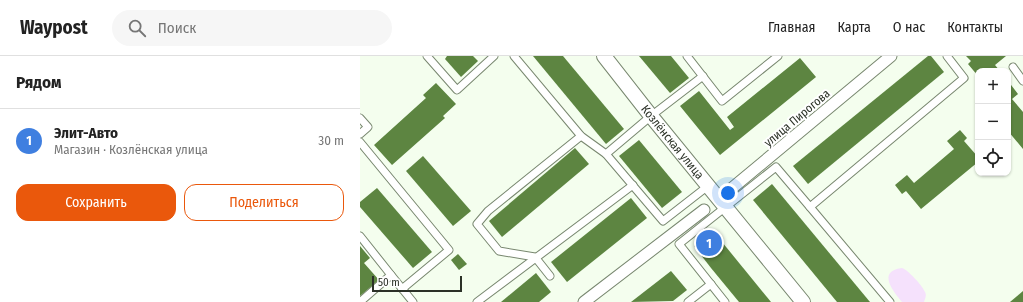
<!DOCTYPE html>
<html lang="ru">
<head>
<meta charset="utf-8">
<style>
  :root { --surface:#fff; --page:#f6f6f6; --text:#222; --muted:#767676; --line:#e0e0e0; --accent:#ea580c }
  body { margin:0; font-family:"Fira Sans Condensed",sans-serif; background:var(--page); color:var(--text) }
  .controls { position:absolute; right:12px; top:12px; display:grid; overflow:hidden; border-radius:8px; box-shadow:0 1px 3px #0004 }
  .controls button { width:36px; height:36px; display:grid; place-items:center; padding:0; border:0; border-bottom:1px solid var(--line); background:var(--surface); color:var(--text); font:20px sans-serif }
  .scale { position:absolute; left:12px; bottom:10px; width:90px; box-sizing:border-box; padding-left:4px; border:2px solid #2b3127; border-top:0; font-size:11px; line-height:14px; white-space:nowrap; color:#2b3127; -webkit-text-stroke:3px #fff; paint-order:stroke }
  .you { position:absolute; left:368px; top:137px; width:14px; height:14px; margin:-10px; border:3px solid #fff; border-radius:50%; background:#1a73e8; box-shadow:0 0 0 6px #1a73e833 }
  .badge { display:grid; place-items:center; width:26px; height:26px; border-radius:50%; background:var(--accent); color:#fff; font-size:13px; font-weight:700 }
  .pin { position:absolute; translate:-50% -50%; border:2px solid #fff; box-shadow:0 1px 4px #0006 }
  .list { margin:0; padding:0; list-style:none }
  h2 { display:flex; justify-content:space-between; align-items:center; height:52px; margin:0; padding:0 16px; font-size:17px }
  h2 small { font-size:13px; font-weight:400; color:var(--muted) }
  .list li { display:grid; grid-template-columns:26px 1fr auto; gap:12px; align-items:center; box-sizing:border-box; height:64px; padding:0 16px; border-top:1px solid var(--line) }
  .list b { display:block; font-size:15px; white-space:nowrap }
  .list p { margin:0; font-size:13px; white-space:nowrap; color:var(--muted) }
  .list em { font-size:13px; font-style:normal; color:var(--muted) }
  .actions { display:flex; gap:8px; padding:12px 16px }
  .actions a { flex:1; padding:9px 0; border:1px solid var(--accent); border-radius:12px; text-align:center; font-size:14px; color:var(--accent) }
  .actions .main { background:var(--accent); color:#fff }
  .icon { flex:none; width:22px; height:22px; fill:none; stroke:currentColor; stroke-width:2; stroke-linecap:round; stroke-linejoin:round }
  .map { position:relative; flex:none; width:663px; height:246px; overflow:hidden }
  header { display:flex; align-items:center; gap:24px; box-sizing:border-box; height:56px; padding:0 20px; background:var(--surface); border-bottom:1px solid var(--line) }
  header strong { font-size:19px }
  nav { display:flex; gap:22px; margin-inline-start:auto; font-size:14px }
  .search { width:280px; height:36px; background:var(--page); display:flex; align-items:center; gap:10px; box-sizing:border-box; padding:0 14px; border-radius:22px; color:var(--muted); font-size:15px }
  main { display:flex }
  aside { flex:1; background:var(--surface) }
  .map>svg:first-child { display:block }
  .green { fill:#f5e1fc }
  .building { fill:#5d8541 }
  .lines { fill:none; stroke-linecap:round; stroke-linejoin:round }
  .service-casing { stroke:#78876f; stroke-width:9 }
  .pedestrian-casing { stroke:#78876f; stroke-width:13 }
  .minor-casing { stroke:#78876f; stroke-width:16 }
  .service { stroke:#fff; stroke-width:7 }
  .pedestrian { stroke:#fff; stroke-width:11 }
  .minor { stroke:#fff; stroke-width:14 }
  .labels { text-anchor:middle; stroke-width:4; stroke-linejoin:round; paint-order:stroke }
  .street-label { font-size:12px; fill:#2b3127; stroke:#fff }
</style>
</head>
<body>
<header>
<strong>Waypost</strong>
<div class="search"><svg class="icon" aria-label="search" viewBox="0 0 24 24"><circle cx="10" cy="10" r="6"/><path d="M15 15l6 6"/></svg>Поиск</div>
<nav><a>Главная</a><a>Карта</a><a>О нас</a><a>Контакты</a></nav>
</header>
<main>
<aside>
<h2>Рядом<small></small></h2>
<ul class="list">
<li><span class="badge" style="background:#3f7fe0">1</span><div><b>Элит-Авто</b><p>Магазин · Козлёнская улица</p></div><em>30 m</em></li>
</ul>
<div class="actions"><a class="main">Сохранить</a><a>Поделиться</a></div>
</aside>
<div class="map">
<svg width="663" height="246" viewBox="0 0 663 246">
  <rect width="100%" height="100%" fill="#f4feee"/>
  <path class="green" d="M542,212C548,214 562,229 565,236C567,239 565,243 564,246H542C534,236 516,215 542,212Z"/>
  <g class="building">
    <path d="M87,0H113L118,5L101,21L85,3Z"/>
    <path d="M173,0H203L264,73L246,88Z"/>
    <path d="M279,0H311L329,22L310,37Z"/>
    <path d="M568,0H571L584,16L448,128L433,110Z"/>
    <path d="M606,0H646L635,9L640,15H618V26L615,22L618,20L608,8L611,5Z"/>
    <path d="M440,2L456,21L360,99L320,50L339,35L370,74L374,71L367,61Z"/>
    <path d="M648,25L658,38L652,43L663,56V93L648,75Z"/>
    <path d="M76,27L96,48L83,60L85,62L32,109L14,89L66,42L63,39Z"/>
    <path d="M600,74L607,82L604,85L618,101V106L561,153L546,135L542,138L535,129L547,119L554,127L594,93L587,85Z"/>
    <path d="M279,84L322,136L302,152L259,100Z"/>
    <path d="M215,92L229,108L142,181L129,165Z"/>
    <path d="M63,100L111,155L93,170L46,115Z"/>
    <path d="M412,128L510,246H477L393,144Z"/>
    <path d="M17,132L72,196L53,212L0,151V146Z"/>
    <path d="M271,142L287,162L207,226L191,206Z"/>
    <path d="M353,175L371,197L411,246H379L351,212L334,190Z"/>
    <path d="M0,190L10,202L4,207L19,224L0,240Z"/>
    <path d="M98,198L107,208L99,214L91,204Z"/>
    <path d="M311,215L327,234L313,245L271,246Z"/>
    <path d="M176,217L191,236L179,246H141Z"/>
    <path d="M663,235V246H650Z"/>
  </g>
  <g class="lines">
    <g class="service-casing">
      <g id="service">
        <path d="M67,0L97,34L134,0"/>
        <path d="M154,0L221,80L246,98L291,60L343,20"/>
        <path d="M327,0L362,45L418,0"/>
        <path d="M653,11L663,25"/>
        <path d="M0,62L8,71L0,78"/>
        <path d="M0,86L89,194L42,233"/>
        <path d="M246,98L303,165L348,130"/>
        <path d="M450,151L530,246"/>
        <path d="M0,180L31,219L0,246"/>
        <path d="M31,219L53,246"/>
        <path d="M190,220L175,201L139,195L117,168L128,155L221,80"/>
        <path d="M117,246L273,129"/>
        <path d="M328,246L351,228"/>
        <path d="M365,246L319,188L416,111L450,151L604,22L587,0"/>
      </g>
    </g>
    <g class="pedestrian-casing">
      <g id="pedestrian">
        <path d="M359,143L531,0"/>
        <path d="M224,246L344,154"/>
      </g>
    </g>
    <g class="minor-casing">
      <g id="minor">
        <path id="s1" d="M244,0L291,60L443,246"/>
      </g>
    </g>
    <use href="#service" class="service"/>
    <use href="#pedestrian" class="pedestrian"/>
    <use href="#minor" class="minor"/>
  </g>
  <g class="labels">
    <g class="street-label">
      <text transform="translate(437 62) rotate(-40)" y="4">улица Пирогова</text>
      <text dy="4" stroke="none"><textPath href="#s1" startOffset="110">Козлёнская улица</textPath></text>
    </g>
  </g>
</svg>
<div class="controls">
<button>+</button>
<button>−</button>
<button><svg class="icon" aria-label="locate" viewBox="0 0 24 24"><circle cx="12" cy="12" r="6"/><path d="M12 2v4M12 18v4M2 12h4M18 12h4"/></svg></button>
</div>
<div class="scale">50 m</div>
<div class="you"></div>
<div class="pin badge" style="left:349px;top:187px;background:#3f7fe0">1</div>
</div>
</main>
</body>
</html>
